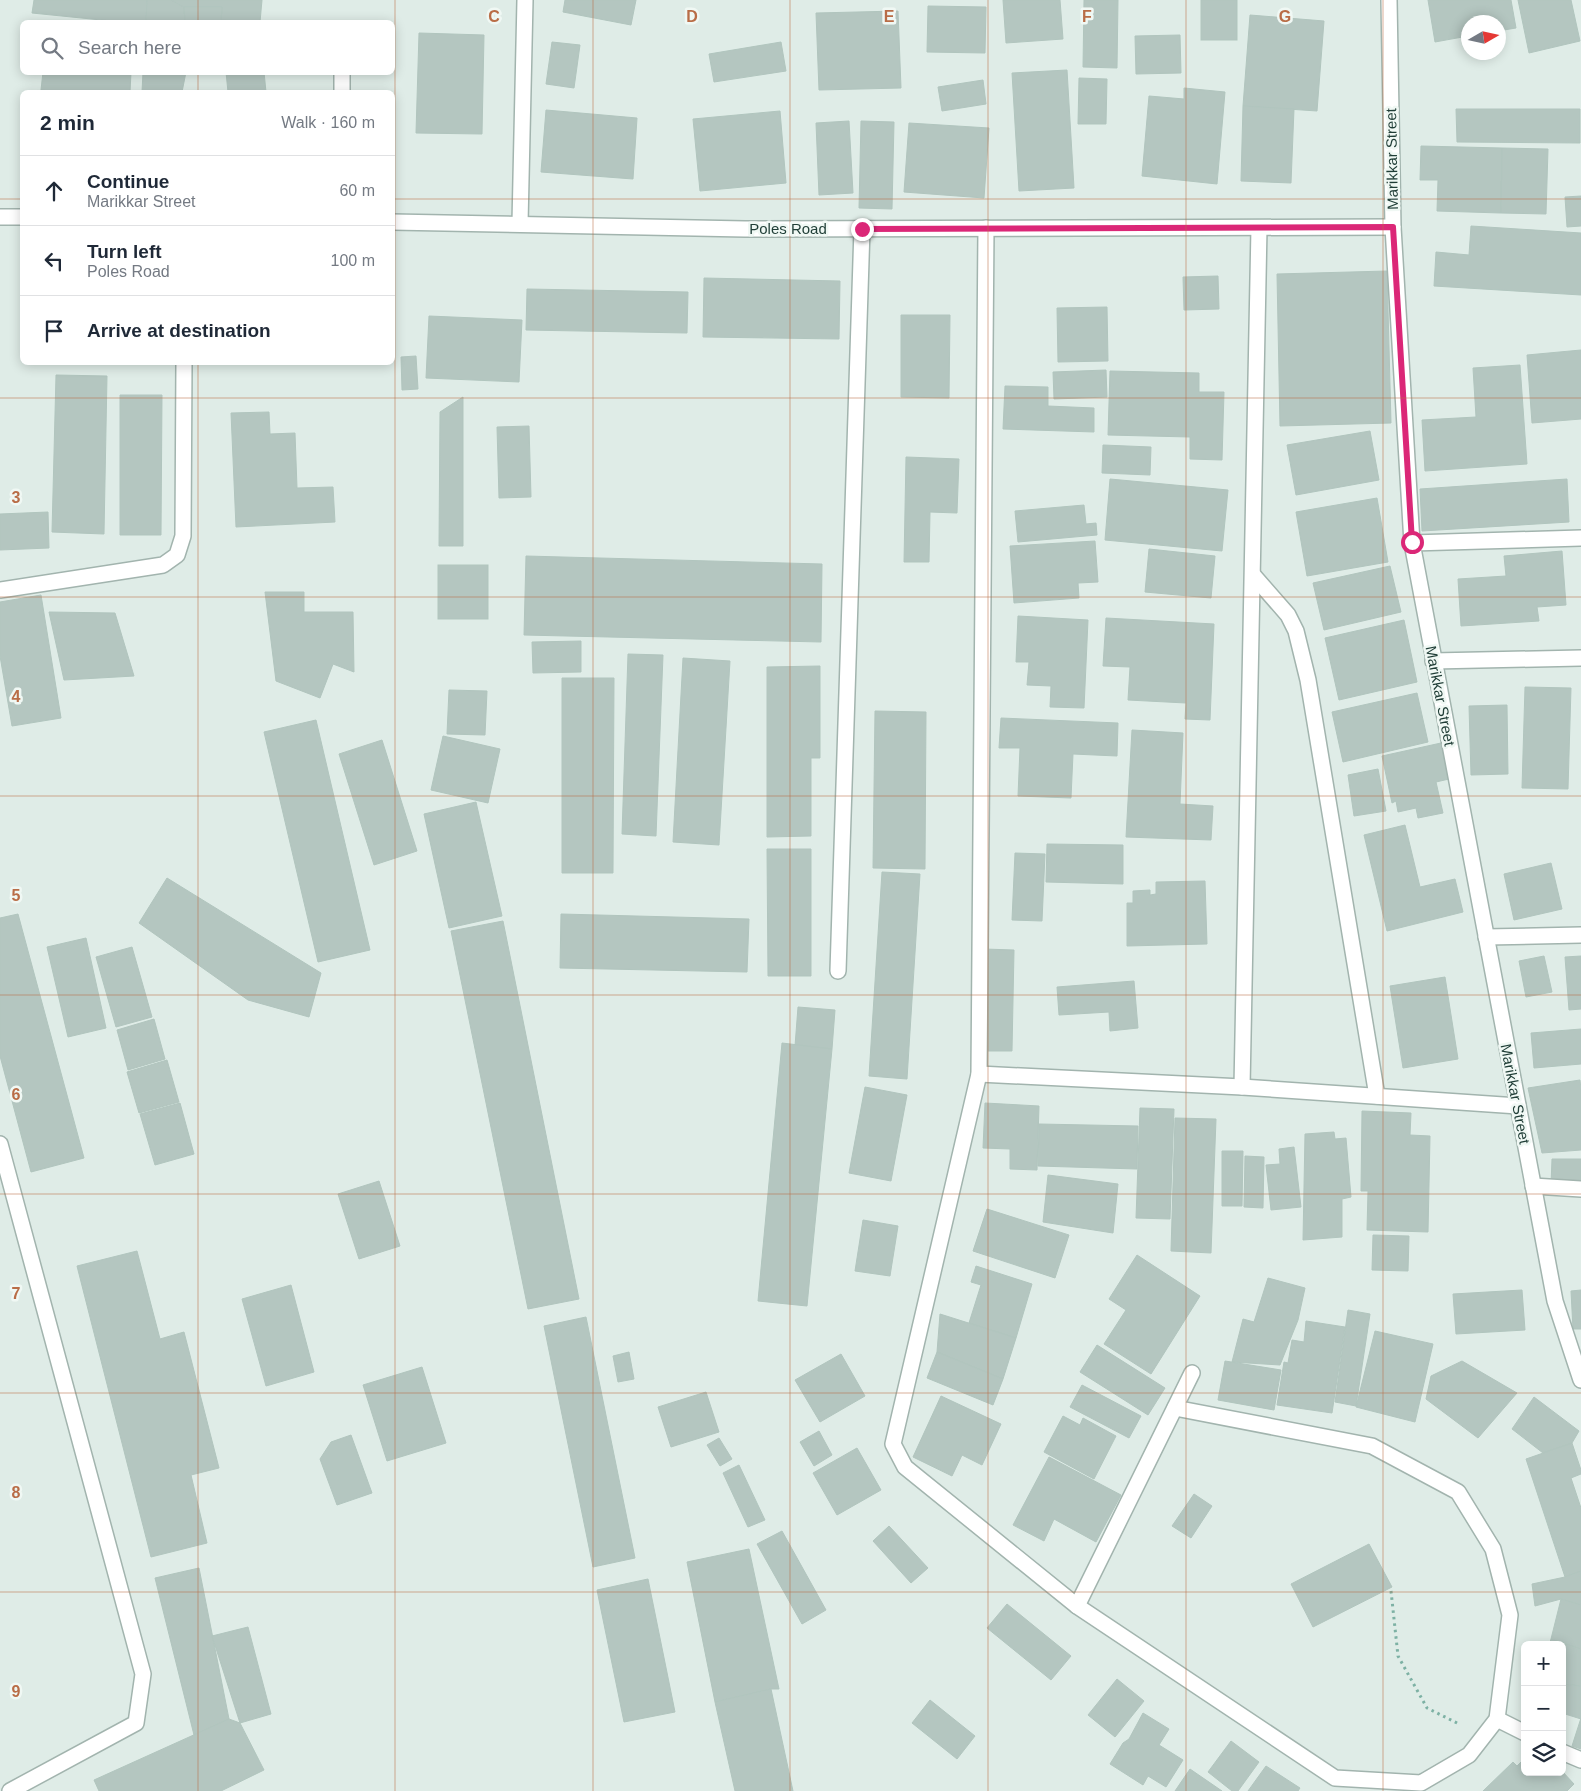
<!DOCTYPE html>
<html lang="en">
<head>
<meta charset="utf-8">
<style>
  :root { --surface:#fff; --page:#f6f6f7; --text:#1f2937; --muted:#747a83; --line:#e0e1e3 }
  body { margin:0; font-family:Helvetica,sans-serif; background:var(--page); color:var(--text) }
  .controls { position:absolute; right:15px; bottom:15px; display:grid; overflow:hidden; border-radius:8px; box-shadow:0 2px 12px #0003 }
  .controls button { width:45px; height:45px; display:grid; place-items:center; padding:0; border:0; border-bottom:1px solid var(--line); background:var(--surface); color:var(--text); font:25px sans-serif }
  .compass { position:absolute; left:1461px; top:15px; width:45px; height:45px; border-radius:50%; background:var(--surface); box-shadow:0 2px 12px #0003; rotate:81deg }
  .stop { position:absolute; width:15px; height:15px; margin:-11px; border:4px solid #db2777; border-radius:50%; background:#fff }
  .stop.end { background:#db2777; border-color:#fff; box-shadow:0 1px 5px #0008 }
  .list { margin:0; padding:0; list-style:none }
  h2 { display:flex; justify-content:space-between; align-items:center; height:65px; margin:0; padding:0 20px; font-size:21px }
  h2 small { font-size:16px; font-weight:400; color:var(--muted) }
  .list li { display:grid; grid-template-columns:32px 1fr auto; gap:15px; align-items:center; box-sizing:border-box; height:70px; padding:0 20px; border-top:1px solid var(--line) }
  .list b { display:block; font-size:19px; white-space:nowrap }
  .list p { margin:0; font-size:16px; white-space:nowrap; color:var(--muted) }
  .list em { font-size:16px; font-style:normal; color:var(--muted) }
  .icon { flex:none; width:28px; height:28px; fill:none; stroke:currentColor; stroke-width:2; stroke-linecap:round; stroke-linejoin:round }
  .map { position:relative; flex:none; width:1581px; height:1791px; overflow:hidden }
  .search { position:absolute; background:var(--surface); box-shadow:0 2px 12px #0003; left:20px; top:20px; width:375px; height:55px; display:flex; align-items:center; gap:12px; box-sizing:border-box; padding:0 18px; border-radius:8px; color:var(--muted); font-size:19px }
  .panel { position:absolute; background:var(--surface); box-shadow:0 2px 12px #0003; left:20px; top:90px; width:375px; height:275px; border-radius:8px }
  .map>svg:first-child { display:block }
  .building { fill:#b4c6c0; stroke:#b1c5be }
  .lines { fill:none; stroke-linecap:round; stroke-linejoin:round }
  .service-casing { stroke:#a2b4ae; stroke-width:18 }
  .minor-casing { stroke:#a2b4ae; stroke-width:18 }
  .tertiary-casing { stroke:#a2b4ae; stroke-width:18 }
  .path { stroke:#7db1a4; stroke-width:3; stroke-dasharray:2.5 4; stroke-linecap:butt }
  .service { stroke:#fff; stroke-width:15 }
  .minor { stroke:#fff; stroke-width:15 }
  .tertiary { stroke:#fff; stroke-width:15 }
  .route { stroke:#db2777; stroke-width:6 }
  .grid { fill:none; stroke:#b96d47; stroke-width:1; stroke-opacity:0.55 }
  .labels { text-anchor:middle; stroke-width:5; stroke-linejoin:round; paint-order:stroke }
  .street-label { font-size:15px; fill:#1f3d36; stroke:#f0f8f4 }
  .grid-label { font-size:16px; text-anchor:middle; font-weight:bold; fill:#b96d47; stroke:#f0f8f4; stroke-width:5; stroke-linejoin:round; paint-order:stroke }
</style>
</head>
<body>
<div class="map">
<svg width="1581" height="1791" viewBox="0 0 1581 1791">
  <rect width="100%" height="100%" fill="#dfece7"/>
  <g class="building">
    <path d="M34,0H147L146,22H121L32,13Z"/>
    <path d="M147,0H171L184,7L185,22H146Z"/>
    <path d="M171,0H262L260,22L221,20L222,7H184Z"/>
    <path d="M565,0H636L631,25L563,12Z"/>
    <path d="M1003,0H1060L1063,39L1006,43Z"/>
    <path d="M1084,0H1118L1117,68L1083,67Z"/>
    <rect x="1201" y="0" width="36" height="40"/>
    <path d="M1428,0H1511L1516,28L1498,31V22H1468V36L1435,42Z"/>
    <path d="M1518,0H1571L1580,41L1529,53Z"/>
    <path d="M928,6L986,7L985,53L927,52Z"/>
    <path d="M184,7H222L221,22H185Z"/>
    <path d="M898,11L901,88L819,90L816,13Z"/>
    <path d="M1250,15L1324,21L1317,111L1243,106Z"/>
    <path d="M419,33L484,35L482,134L416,133Z"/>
    <path d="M1180,35L1181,73L1136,74L1135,36Z"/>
    <path d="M552,42L580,45L574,88L546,84Z"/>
    <path d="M781,42L786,71L714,82L709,54Z"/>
    <path d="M1067,70L1074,188L1019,191L1012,73Z"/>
    <path d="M43,72H131L130,92H58L41,90Z"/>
    <path d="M143,72H186L182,92H142Z"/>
    <path d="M226,72H264L266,92H228Z"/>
    <path d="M1079,78L1107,79L1106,124H1078Z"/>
    <path d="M983,80L986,104L942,111L938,87Z"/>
    <path d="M1184,88L1225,92L1217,184L1142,176L1149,96L1184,99Z"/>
    <path d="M1243,106L1294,109L1291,183L1241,181Z"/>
    <path d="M1456,109H1580V143L1457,142Z"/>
    <path d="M546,110L637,118L633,179L541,172Z"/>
    <path d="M780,111L786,183L700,191L693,119Z"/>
    <path d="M849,121L853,193L819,195L816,123Z"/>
    <path d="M861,121L894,122L892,209L859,208Z"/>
    <path d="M909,123L989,128L984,198L904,192Z"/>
    <path d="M1421,146L1502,148L1501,213L1437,211L1438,180H1420Z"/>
    <path d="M1502,148L1548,149L1546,214L1501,213Z"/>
    <path d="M1581,196V226L1567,227L1565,197Z"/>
    <path d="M1471,226L1581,233V295L1434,286L1436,252L1469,255Z"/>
    <path d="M1387,271L1391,423L1280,426L1277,274Z"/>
    <path d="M1218,276L1219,309L1184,310L1183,277Z"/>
    <path d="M704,278L840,281L839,339L703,337Z"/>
    <path d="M527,289L688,292L687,333L526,330Z"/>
    <path d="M1107,307L1108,361L1058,362L1057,308Z"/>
    <path d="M901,315H950L949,398L901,397Z"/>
    <path d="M429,316L522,320L519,382L426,378Z"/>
    <path d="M1581,350V419L1532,423L1527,355Z"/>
    <path d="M416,356L418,389L402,390L401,357Z"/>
    <path d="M1520,365L1527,464L1425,471L1422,420L1476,417L1473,368Z"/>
    <path d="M1106,370L1107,397L1054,399L1053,372Z"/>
    <path d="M1110,371L1199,373V392H1224L1222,460L1190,459V437L1108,435Z"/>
    <path d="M56,375L107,376L104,534L52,532Z"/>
    <path d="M1005,386L1048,387V406L1094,408V432L1003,429Z"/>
    <path d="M120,395H162L161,535H120Z"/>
    <path d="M463,397V546H439L440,412Z"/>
    <path d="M269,412L270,434L295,433L297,488L333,487L335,522L236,527L231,413Z"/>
    <path d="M529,426L531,497L499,498L497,427Z"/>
    <path d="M1370,431L1379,480L1296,495L1287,445Z"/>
    <path d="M1103,445L1151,447L1150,475L1102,473Z"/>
    <path d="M906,457L959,459L957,513L930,512L929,562H904Z"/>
    <path d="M1110,479L1228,490L1222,551L1105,540Z"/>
    <path d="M1567,479L1569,522L1422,531L1420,489Z"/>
    <path d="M1377,498L1388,562L1307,576L1296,512Z"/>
    <path d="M1084,505L1086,524L1096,523L1097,535L1018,542L1015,511Z"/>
    <path d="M48,512L49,548L0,550V514Z"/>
    <path d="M1095,541L1098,582L1078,583L1079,598L1014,603L1010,546Z"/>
    <path d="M1149,549L1215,556L1211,598L1145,592Z"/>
    <path d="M1562,551L1566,605L1537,607L1539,621L1461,626L1458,579L1506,576L1504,556Z"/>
    <path d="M526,556L822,564L821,642L524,635Z"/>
    <rect x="438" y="565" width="50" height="54"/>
    <path d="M1390,566L1401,612L1324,630L1313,583Z"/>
    <path d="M265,592H304V612H353L354,672L333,664L320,698L276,681Z"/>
    <path d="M41,595L61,718L12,726L0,656V602Z"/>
    <path d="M49,612L115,613L134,676L64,680Z"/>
    <path d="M1018,616L1088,620L1084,708L1050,707L1051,686L1027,685L1029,662H1016Z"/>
    <path d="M1106,618L1214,624L1210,720L1185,719L1186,703L1128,700L1130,667L1103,666Z"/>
    <path d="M1404,620L1417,682L1339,700L1325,638Z"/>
    <path d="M581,641V672L533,673L532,642Z"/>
    <path d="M628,654L663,655L656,836L622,834Z"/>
    <path d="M683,658L730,661L719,845L673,842Z"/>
    <path d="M820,666V758H811V836L767,837V667Z"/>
    <path d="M562,678H614L613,873H562Z"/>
    <path d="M1525,687L1571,688L1568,789L1522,788Z"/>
    <path d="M449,690L487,691L485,735L447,734Z"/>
    <path d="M1417,693L1428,742L1343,762L1332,712Z"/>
    <path d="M1507,705L1508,774L1471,775L1469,706Z"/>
    <path d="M875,711L926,712L925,869L873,868Z"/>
    <path d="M1001,718L1118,723L1117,756L1073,754L1071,798L1018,796L1020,748H999Z"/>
    <path d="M316,720L370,950L318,962L264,732Z"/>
    <path d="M1132,730L1183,733L1180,804L1213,806L1211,840L1126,837Z"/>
    <path d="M443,736L500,749L488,803L431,790Z"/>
    <path d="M382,740L417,851L374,865L339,754Z"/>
    <path d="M1441,743L1449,779L1436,782L1443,813L1418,818L1416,808L1398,812L1396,801L1392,803L1382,756Z"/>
    <path d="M1378,769L1386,811L1354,816L1348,775Z"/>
    <path d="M476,802L502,916L449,928L424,814Z"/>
    <path d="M1405,825L1420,887L1455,879L1463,912L1387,931L1364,835Z"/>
    <path d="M1047,844L1123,845V884L1046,882Z"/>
    <path d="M767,849H811V976H768Z"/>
    <path d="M1015,853L1045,854L1042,921L1012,920Z"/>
    <path d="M1551,863L1562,909L1514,920L1504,874Z"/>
    <path d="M882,872L920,874L907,1079L869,1076Z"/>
    <path d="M167,878L321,973L309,1017L248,1000L139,923Z"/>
    <path d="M1205,881L1207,944L1127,946V903H1133V891L1150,890V895L1156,894V882Z"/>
    <path d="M18,914L84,1158L31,1172L0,1056V918Z"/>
    <path d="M561,914L749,919L747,972L560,968Z"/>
    <path d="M503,921L579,1299L528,1309L451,931Z"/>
    <path d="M86,938L106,1028L68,1037L47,947Z"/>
    <path d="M132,947L152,1017L116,1027L96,957Z"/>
    <path d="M984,949L1014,950L1012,1051H982Z"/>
    <path d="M1544,956L1552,992L1526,997L1519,961Z"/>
    <path d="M1581,956V1009L1569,1010L1565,957Z"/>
    <path d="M1445,977L1458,1059L1403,1068L1390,986Z"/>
    <path d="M1134,981L1138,1028L1110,1031L1109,1012L1059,1015L1057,987Z"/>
    <path d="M798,1007L835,1010L832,1049L795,1046Z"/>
    <path d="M154,1019L165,1059L128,1070L117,1030Z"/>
    <path d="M1581,1029V1064L1534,1068L1531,1033Z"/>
    <path d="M782,1043L832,1049L807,1306L758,1301Z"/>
    <path d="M167,1060L179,1102L139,1113L127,1072Z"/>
    <path d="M1580,1080L1581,1089V1150L1542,1153L1528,1088Z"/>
    <path d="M865,1087L907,1095L891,1181L849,1173Z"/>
    <path d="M180,1103L194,1154L155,1165L140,1114Z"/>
    <path d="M985,1103L1039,1106L1037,1170L1010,1169V1149L983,1148Z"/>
    <path d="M1140,1108L1174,1109L1170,1219L1136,1218Z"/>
    <path d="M1362,1111L1411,1113L1410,1135L1430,1136L1428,1232L1367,1230L1368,1191H1361Z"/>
    <path d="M1175,1118L1216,1119L1211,1253L1171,1251Z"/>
    <path d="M1039,1124L1138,1126L1137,1169L1038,1166Z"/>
    <path d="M1334,1132L1335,1139L1346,1138L1351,1197L1342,1199V1237L1303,1240L1305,1134Z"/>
    <path d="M1294,1147L1301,1207L1271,1210L1266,1165L1280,1164L1279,1149Z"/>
    <path d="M1222,1151H1243L1242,1206H1222Z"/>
    <path d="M1245,1156L1264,1157L1263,1208L1244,1207Z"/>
    <path d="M1552,1159H1581V1186L1551,1185Z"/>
    <path d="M1048,1175L1118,1184L1113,1233L1043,1222Z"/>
    <path d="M379,1181L400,1246L359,1259L338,1194Z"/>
    <path d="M987,1209L1069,1235L1055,1278L973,1251Z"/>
    <path d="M863,1220L898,1226L890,1276L855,1271Z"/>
    <path d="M1373,1235L1409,1236L1408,1271L1372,1270Z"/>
    <path d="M137,1251L160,1339L184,1332L219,1468L191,1475L207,1543L151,1557L77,1266Z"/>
    <path d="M1137,1255L1200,1296L1151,1374L1104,1344L1126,1310L1109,1299Z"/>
    <path d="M976,1266L1032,1284L1016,1338L969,1323L981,1285L971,1282Z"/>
    <path d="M1268,1278L1305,1288L1298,1320L1280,1365L1232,1362L1243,1319L1254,1322Z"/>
    <path d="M291,1285L314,1372L266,1386L242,1299Z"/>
    <path d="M1522,1290L1525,1330L1456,1334L1453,1294Z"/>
    <path d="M1581,1290V1329H1573L1571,1291Z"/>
    <path d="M1348,1310L1370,1314L1356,1406L1335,1402Z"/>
    <path d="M940,1314L1016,1338L1003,1379L937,1352Z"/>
    <path d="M586,1317L635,1558L593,1567L544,1326Z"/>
    <path d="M1306,1321L1345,1327L1332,1413L1277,1405L1284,1362L1288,1363L1292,1340L1304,1342Z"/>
    <path d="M1375,1331L1433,1344L1415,1422L1356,1407Z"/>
    <path d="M1097,1345L1165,1388L1148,1415L1080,1372Z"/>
    <path d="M629,1352L634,1379L618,1382L613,1356Z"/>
    <path d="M937,1352L1003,1379L993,1405L927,1378Z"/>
    <path d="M841,1354L865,1396L820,1422L795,1380Z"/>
    <path d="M1225,1361L1281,1370L1274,1410L1218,1400Z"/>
    <path d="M1462,1361L1517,1393L1478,1438L1426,1399L1431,1376Z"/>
    <path d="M422,1367L446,1443L387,1461L363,1385Z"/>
    <path d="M1082,1385L1141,1416L1129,1438L1070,1407Z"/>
    <path d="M706,1392L719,1432L671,1447L658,1407Z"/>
    <path d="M941,1396L1001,1424L982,1465L962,1455L952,1476L913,1457Z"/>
    <path d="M1534,1397L1579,1431L1572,1443L1543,1453L1512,1429Z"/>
    <path d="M1063,1416L1080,1425L1083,1418L1116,1436L1094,1479L1044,1452Z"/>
    <path d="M819,1431L832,1455L814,1466L800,1442Z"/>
    <path d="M351,1435L372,1493L337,1505L320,1459L331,1442Z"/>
    <path d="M719,1438L732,1459L720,1466L707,1445Z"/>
    <path d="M1572,1443L1581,1470V1474L1571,1478L1581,1508V1571L1565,1577L1526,1459Z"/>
    <path d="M857,1448L881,1490L837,1515L813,1473Z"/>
    <path d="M1049,1457L1121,1495L1096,1542L1054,1519L1044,1541L1013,1525Z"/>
    <path d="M739,1465L765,1520L748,1527L723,1473Z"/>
    <path d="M1194,1494L1212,1506L1191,1538L1172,1526Z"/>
    <path d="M889,1526L928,1568L911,1583L873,1541Z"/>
    <path d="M782,1531L826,1610L802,1624L757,1544Z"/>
    <path d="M1369,1544L1392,1587L1313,1627L1291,1584Z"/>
    <path d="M749,1549L779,1689H771L715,1702L687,1562Z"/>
    <path d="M199,1568L229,1719L194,1735L155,1578Z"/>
    <path d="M1581,1571V1605L1561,1599L1535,1606L1532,1584L1565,1577Z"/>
    <path d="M648,1579L675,1712L624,1722L597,1590Z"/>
    <path d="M1561,1599L1581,1605V1649L1551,1639Z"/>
    <path d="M1007,1604L1071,1656L1051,1680L987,1628Z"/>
    <path d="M248,1627L271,1714L240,1723L212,1636Z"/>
    <path d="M1551,1639L1581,1649V1686L1562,1684V1645H1549Z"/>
    <path d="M1117,1679L1144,1701L1115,1737L1088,1715Z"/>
    <path d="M1562,1684L1581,1686V1719L1562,1713Z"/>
    <path d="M771,1689L793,1791H735L715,1702Z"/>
    <path d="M930,1700L975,1736L957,1759L912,1723Z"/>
    <path d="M1143,1713L1169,1729L1159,1745L1183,1760L1166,1787L1148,1776L1143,1785L1110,1764L1123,1743L1129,1739Z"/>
    <path d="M1581,1718V1749L1572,1746Z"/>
    <path d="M229,1719L240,1723L264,1770L221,1791H99L94,1780Z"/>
    <path d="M1231,1741L1259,1762L1238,1791H1232L1208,1772Z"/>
    <path d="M1525,1758V1772L1562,1771L1574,1784L1567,1791H1483L1513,1762L1517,1766Z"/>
    <path d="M1266,1766L1300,1788L1298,1791H1248Z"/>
    <path d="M1190,1769L1222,1791H1175Z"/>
  </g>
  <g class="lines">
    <g class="service-casing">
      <g id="service">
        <path d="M342,92V72"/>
        <path d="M0,1144L143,1674L136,1723L10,1791"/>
      </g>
    </g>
    <g class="minor-casing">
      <g id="minor">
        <path d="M520,223L525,0"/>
        <path d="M986,228L979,1074L893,1444L905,1467L1077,1606L1335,1778L1421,1783L1469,1755L1497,1719L1510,1615L1493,1549L1458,1492L1372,1446L1175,1408"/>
        <path d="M1412,543L1581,538"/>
        <path d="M1253,575L1288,615L1296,631L1308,680L1377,1096"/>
        <path d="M0,590L163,565L177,555L183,536L184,362"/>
        <path d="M1433,661L1581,658"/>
        <path d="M1486,937L1581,935"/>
        <path d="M838,971L862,229"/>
        <path d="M979,1074L1242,1087L1518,1106"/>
        <path d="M1242,1087L1259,228"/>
        <path d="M1533,1186L1581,1189"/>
        <path d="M1077,1606L1192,1373"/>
        <path d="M1497,1719L1525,1733"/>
        <path d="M1562,1752L1581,1760"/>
      </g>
    </g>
    <g class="tertiary-casing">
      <g id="tertiary">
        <path d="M1389,0L1393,227L1412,543L1555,1301L1581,1380"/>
        <path d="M0,217H22"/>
        <path d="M392,222L745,229L1393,227"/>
      </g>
    </g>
    <path class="path" d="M1391,1591L1398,1656L1427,1708L1459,1724"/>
    <use href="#service" class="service"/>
    <use href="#minor" class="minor"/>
    <use href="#tertiary" class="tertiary"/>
  </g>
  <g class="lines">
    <path class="route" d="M862,229L1393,227L1412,542"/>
  </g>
  <path class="grid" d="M198,0V22M395,0V1791M593,0V1791M790,0V1791M988,0V1791M1186,0V1791M1383,0V1791M198,72V92M0,199H22M392,199H1581M198,362V1791M0,398H1581M0,597H1581M0,796H1581M0,995H1581M0,1194H1581M0,1393H1581M0,1592H1581"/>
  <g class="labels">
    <g class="street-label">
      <text transform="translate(1392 159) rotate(-91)" y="5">Marikkar Street</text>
      <text x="788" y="234">Poles Road</text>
      <text transform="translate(1440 696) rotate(79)" y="5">Marikkar Street</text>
      <text transform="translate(1515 1094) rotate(79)" y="5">Marikkar Street</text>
    </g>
  </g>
  <g class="grid-label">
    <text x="494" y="22">C</text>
    <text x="692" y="22">D</text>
    <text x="889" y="22">E</text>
    <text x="1087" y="22">F</text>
    <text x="1285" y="22">G</text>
    <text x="16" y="503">3</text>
    <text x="16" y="702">4</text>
    <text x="16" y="901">5</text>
    <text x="16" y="1100">6</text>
    <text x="16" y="1299">7</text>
    <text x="16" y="1498">8</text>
    <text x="16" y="1697">9</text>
  </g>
</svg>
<div class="controls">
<button>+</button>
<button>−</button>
<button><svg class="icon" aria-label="layers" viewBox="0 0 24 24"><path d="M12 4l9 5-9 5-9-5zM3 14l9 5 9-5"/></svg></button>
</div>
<svg class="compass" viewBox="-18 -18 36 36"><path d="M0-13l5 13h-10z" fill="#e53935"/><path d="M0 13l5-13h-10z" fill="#747a83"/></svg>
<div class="stop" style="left:1412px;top:542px"></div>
<div class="stop end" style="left:862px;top:229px"></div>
<div class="search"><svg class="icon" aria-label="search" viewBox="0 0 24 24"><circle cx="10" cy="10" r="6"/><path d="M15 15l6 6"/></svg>Search here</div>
<section class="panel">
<h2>2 min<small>Walk · 160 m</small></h2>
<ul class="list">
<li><svg class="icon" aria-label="ahead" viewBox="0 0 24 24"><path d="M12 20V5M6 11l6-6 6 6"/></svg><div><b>Continue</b><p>Marikkar Street</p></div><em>60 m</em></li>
<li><svg class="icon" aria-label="left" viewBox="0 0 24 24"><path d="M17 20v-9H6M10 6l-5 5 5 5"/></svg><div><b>Turn left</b><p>Poles Road</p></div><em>100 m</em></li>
<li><svg class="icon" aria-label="arrive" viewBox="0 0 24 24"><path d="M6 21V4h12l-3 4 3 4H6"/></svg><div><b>Arrive at destination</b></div></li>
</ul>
</section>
</div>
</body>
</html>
